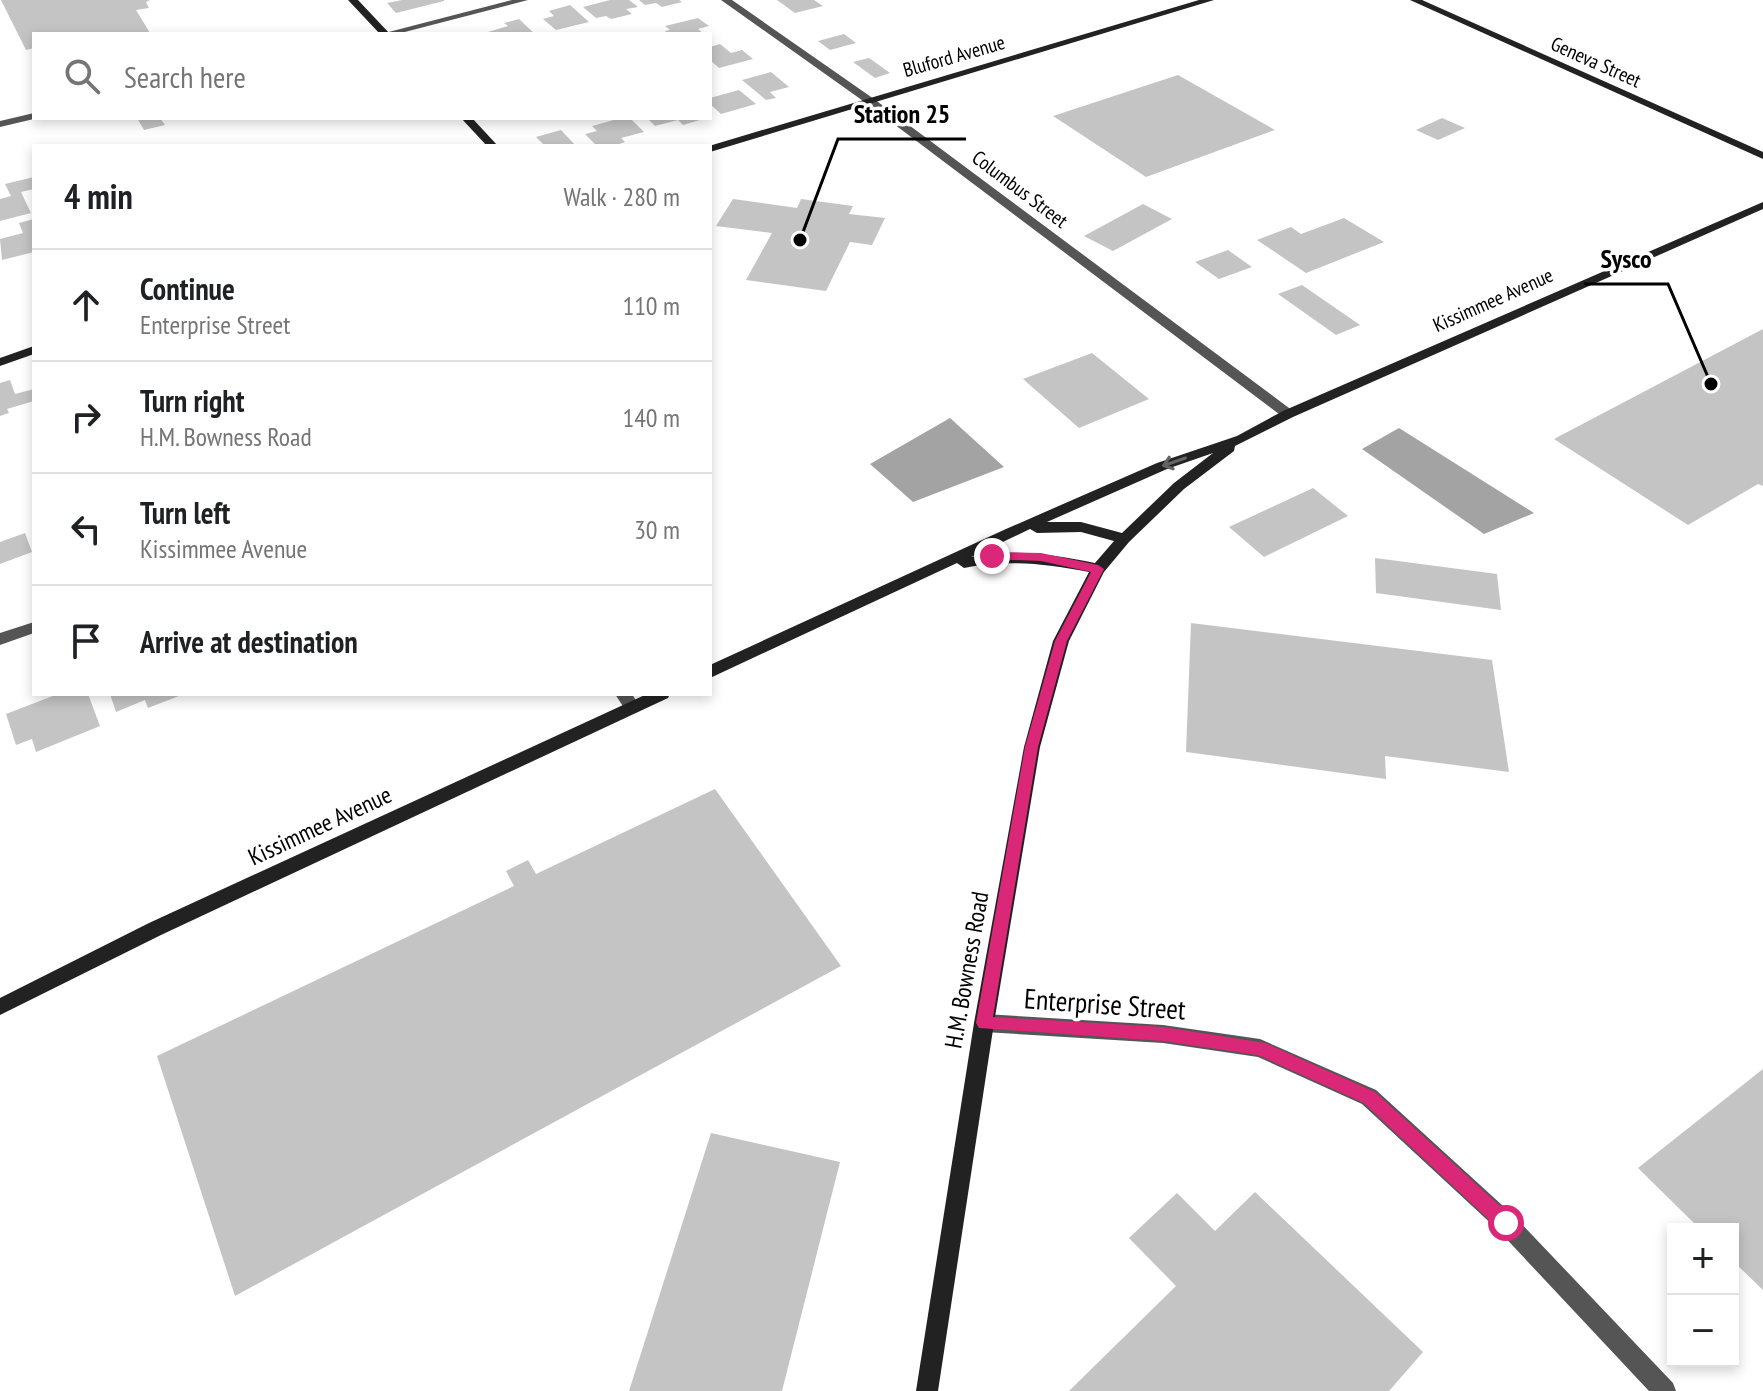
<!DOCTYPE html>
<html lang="en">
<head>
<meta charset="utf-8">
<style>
  :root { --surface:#fff; --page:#f6f6f6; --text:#202124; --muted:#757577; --line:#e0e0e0 }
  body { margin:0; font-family:"PT Sans Narrow",sans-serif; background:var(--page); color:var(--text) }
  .controls { position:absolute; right:24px; bottom:24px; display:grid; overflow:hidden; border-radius:0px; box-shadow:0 4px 12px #0003 }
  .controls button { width:72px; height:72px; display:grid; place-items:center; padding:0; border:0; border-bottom:2px solid var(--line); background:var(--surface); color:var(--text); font:40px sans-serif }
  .stop { position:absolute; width:24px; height:24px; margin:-18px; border:6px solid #db2777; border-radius:50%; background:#fff }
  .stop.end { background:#db2777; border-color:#fff; box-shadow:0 2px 8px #0008 }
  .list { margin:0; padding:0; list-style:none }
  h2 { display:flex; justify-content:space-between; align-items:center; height:104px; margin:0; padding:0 32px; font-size:34px }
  h2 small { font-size:26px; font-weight:400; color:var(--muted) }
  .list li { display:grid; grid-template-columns:52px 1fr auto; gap:24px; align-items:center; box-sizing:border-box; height:112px; padding:0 32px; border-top:2px solid var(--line) }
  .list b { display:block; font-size:30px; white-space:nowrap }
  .list p { margin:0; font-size:26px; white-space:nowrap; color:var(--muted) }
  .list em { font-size:26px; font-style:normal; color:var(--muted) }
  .icon { flex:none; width:44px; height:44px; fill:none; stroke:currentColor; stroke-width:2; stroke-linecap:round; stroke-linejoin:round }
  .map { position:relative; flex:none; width:1763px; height:1391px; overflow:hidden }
  .search { position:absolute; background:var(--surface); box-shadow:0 4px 12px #0003; left:32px; top:32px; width:680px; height:88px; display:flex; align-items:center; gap:20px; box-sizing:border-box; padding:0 28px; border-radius:0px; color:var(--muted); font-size:30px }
  .panel { position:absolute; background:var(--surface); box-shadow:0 4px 12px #0003; left:32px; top:144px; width:680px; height:552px; border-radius:0px }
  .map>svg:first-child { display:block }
  .water { fill:#a3a3a3 }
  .building { fill:#c4c4c4 }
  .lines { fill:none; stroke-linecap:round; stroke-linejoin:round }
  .street { fill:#555; fill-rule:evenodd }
  .secondary { fill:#222; fill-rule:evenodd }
  .oneway { stroke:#646464 }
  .route { fill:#db2777 }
  .labels { text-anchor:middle; stroke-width:7; stroke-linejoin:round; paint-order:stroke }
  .far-street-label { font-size:20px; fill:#000; stroke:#fff }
  .street-label { font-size:24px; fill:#000; stroke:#fff }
  .near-street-label { font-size:28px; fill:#000; stroke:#fff }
  .leader { fill:none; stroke:#000; stroke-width:3 }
  .callout-dot { fill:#000; stroke:#fff; stroke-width:3 }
  .callout-label { font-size:26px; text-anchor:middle; font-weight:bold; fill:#000; stroke:#fff; stroke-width:7; stroke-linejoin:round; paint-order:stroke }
</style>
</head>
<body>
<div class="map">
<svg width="1763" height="1391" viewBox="0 0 1763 1391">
  <rect width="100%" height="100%" fill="#fff"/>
  <g class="water">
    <path d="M950,418L1004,467L913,502L870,464Z"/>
    <path d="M1399,428L1534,513L1484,534L1362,449Z"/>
  </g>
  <g class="building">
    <path d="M1,0H150L146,2L149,8L136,10L150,33L34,34V48L26,50Z"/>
    <path d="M402,0H444V1L396,13L387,3Z"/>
    <path d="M610,0H629L638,7L626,9L632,14L611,19L606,16L596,18L583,7Z"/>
    <path d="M639,0H679L682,2L662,7L656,3L645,5Z"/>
    <path d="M777,0H814L823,6L795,13Z"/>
    <path d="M570,5L589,22L556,30L543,19L554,16L549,11Z"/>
    <path d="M698,18L709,26L698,29L704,34H668L665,31L670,30L665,26Z"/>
    <path d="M519,19L535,34H481L508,26L504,23Z"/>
    <path d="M844,34L856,43L830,50L818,41Z"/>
    <path d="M720,44L731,53L742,50L753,59L719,68L710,60V47Z"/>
    <path d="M869,58L890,73L875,78L853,62Z"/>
    <path d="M771,72L789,87L770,92L776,98L766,100L742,80Z"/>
    <path d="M1178,75L1275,130L1146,177L1053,116Z"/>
    <path d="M739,90L756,104L721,114L710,104V98Z"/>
    <path d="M137,118H160L165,125L144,130Z"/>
    <path d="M621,118H630L644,132L621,138L625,142L613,146H597L585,134L597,131L592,126Z"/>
    <path d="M647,118H703V119L683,125L678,120L655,126Z"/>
    <path d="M1442,118L1465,128L1438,140L1416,130Z"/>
    <path d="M561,130L576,146H545L536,137Z"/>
    <path d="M34,177V189L21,192L31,213L0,221V199L11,196L5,184Z"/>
    <path d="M733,199L797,208L801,199L853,206L849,214L885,218L872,245L850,242L826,291L746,280L772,233L716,226Z"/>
    <path d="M1143,204L1172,219L1113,251L1084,236Z"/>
    <path d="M1344,218L1384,242L1306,273L1257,240L1291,227L1301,234Z"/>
    <path d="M34,219V252L2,260L0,239L23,233L19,223Z"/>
    <path d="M1228,250L1252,267L1219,279L1195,262Z"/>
    <path d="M1302,285L1360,325L1336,335L1278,294Z"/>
    <path d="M1763,329V486L1758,484L1688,525L1554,439Z"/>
    <path d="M1092,353L1149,399L1079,428L1023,379Z"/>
    <path d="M10,380L15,394L34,389V401L7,409L9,413L0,416V383Z"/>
    <path d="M1313,488L1348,516L1264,557L1229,527Z"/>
    <path d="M25,533L32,552L0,564V542Z"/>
    <path d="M1375,558L1497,574L1501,610L1376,593Z"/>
    <path d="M1191,623L1492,660L1509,772L1385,756L1386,779L1186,752Z"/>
    <path d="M58,694H88L100,726L36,752L32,739L16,745L6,714Z"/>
    <path d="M110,694H184L148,708L145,700L116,712Z"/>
    <path d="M715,789L841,966L235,1296L157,1056L514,886L506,871L528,860L536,874Z"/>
    <path d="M1763,1069V1290L1733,1261V1229H1700L1638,1168Z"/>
    <path d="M711,1133L840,1162L782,1391H629Z"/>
    <path d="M1255,1192L1423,1352L1389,1391H1069L1176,1286L1129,1238L1177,1193L1215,1231Z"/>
  </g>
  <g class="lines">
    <g class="street">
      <path d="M512,0H528L397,34H381Z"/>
      <path d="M721,0H732L874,99L1293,411V417H1283L866,103Z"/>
      <path d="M34,113V118H38L0,127V121Z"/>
      <path d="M34,622V633L0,645V633Z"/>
      <path d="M615,694H632L640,707L638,711H626Z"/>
      <path d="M984,1014L1163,1025L1260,1039L1376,1090L1514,1216L1673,1383L1676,1391H1649L1498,1230L1362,1104L1258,1057L1163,1043L984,1032L977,1029L974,1023L977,1017Z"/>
    </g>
    <g class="secondary">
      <path d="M348,0H358L390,34H380Z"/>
      <path d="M1199,0H1214L710,152L709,146Z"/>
      <path d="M1410,0H1422L1763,152V159Z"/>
      <path d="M461,118H472L498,146H487Z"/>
      <path d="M1763,202V209L1293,417L1235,446L1234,451L1184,489L1129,542L1104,572L1069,641L1040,747L994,1023L938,1391H916L974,1023L1024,747L1053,641L1089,572C1047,564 1007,559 964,568L957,563L710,678V665L1006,529L1157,463L1237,436L1283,411ZM1213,453L1174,483L1122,533L1081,522H1047L1167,469ZM1030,529L1037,533L1081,532L1114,541L1095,563C1054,555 1012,548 971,557Z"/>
      <path d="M34,346V354L0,366V358Z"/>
      <path d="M647,694H670L668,698L161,935L0,1015V998L149,923Z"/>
    </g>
  </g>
  <defs><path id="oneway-shaft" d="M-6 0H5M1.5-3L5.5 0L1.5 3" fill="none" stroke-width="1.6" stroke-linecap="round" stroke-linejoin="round" transform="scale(2)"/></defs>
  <use class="oneway" href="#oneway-shaft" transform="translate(1174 462) rotate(161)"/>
  <path class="route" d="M992,552L1041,553L1098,565L1104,569L1067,641L1038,747L993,1017L1163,1027L1265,1043L1375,1092L1512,1217L1514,1223L1512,1229L1506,1231L1499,1229L1364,1103L1258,1055L1163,1041L979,1028L976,1023L1025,747L1055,641L1091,572L1041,561L987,559L986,556Z"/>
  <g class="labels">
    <g class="far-street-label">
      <text transform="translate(954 56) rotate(-16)" y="7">Bluford Avenue</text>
      <text transform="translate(1596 62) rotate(24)" y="7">Geneva Street</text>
      <text transform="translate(1020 189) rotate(37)" y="7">Columbus Street</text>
      <text transform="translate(1493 300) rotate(-24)" y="7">Kissimmee Avenue</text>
    </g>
    <g class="street-label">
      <text transform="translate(320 826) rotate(-25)" y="8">Kissimmee Avenue</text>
      <text transform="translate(967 970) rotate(-80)" y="8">H.M. Bowness Road</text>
    </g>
    <g class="near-street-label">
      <text transform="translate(1105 1004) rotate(4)" y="10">Enterprise Street</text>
    </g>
  </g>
  <path class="leader" d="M800 240L838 139H966M1711 384L1668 284H1584"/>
  <g class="callout-dot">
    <circle cx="800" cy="240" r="8"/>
    <circle cx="1711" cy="384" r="8"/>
  </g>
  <g class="callout-label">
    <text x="902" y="123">Station 25</text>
    <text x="1626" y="268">Sysco</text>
  </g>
</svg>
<div class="controls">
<button>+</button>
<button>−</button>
</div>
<div class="stop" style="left:1506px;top:1223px"></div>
<div class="stop end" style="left:992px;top:556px"></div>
<div class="search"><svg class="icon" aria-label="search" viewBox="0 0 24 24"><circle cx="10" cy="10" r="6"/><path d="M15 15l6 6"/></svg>Search here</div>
<section class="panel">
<h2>4 min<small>Walk · 280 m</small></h2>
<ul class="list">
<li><svg class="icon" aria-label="ahead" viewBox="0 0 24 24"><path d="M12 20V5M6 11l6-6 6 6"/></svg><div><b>Continue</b><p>Enterprise Street</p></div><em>110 m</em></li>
<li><svg class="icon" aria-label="right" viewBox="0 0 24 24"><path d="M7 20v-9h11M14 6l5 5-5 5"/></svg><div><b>Turn right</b><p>H.M. Bowness Road</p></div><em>140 m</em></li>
<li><svg class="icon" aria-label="left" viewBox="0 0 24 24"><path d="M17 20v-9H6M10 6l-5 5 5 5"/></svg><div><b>Turn left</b><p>Kissimmee Avenue</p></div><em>30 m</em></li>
<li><svg class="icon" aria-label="arrive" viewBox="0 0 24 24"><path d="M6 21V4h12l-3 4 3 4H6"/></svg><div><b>Arrive at destination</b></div></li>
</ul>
</section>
</div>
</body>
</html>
